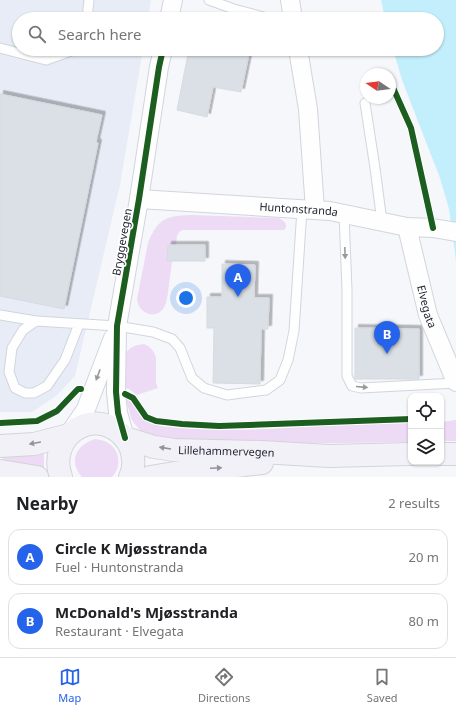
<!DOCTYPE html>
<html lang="en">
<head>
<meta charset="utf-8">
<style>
  :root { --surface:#fff; --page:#f2f2f2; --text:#202124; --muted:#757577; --line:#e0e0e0; --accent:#2563eb }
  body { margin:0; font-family:"Noto Sans",sans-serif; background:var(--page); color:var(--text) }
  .controls { position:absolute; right:12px; bottom:12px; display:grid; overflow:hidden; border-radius:8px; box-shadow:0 1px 3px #0004 }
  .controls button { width:36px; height:36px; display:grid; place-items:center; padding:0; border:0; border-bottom:1px solid var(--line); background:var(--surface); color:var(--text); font:20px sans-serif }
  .compass { position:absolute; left:360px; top:68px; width:36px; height:36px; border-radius:50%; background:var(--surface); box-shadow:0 1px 3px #0004; rotate:283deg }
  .you { position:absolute; left:186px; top:298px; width:14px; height:14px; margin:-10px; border:3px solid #fff; border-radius:50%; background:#1a73e8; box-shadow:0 0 0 6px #1a73e833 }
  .badge { display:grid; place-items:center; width:26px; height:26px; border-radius:50%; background:var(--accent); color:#fff; font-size:13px; font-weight:700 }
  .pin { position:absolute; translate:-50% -33px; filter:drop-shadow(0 1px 2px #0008) }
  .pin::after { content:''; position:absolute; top:21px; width:14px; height:12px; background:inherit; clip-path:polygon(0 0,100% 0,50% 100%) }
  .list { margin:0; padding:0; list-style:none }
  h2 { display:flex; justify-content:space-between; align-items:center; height:52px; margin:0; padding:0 16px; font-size:17px }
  h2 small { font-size:13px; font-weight:400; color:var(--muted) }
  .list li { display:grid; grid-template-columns:26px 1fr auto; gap:12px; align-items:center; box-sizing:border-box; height:56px; margin:0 8px 8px; padding:0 8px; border:1px solid var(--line); border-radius:12px }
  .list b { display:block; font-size:15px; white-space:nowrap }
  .list p { margin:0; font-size:13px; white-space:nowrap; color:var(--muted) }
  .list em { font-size:13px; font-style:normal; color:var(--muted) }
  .icon { flex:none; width:22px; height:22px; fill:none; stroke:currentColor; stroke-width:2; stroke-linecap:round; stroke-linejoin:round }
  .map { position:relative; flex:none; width:456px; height:477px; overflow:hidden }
  .search { position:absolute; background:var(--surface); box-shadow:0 1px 3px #0004; left:12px; right:12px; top:12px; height:44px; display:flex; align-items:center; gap:10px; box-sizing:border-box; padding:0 14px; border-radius:22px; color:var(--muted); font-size:15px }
  .sheet { height:180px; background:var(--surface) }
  nav { display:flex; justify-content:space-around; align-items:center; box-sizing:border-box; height:56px; border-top:1px solid var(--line); background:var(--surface); font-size:11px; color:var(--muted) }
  nav a { display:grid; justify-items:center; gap:2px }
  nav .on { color:var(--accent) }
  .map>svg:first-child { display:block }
  .built { fill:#e8ecf6 }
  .green { fill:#eddaf4 }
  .water { fill:#c3eefb }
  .building { fill:#dae0e6; stroke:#d5dbe1; filter:url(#shadow) }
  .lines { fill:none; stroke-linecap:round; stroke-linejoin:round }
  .lane-casing { stroke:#d1d5dd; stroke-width:11 }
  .street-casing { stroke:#d1d5dd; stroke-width:20 }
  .highway-casing { stroke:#d3d4d7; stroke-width:24 }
  .lane { stroke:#fefefe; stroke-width:9 }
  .street { stroke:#fefefe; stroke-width:18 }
  .highway { stroke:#f3f1f8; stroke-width:22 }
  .cycleway-casing { stroke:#fff; stroke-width:8 }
  .cycleway { stroke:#1b5e20; stroke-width:6 }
  .oneway { fill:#989a9f }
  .oneway2 { fill:#92939c }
  .labels { text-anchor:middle; stroke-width:3.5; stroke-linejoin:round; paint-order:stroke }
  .street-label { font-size:11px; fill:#1b202b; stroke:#fff }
</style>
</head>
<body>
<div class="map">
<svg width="456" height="477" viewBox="0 0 456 477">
  <defs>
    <filter id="shadow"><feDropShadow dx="3.5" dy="-3.5" stdDeviation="0" flood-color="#0004"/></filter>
  </defs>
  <rect width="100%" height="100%" fill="#f6f7fb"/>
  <path class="built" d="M0,0H151L148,19H19V49H143L120,185L75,376L56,396L32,412H0Z"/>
  <g class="green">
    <path d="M191,215L278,218C284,220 289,225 284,230H183L180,231L177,236L176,245L168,246L167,261H172C171,272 169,282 168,293C167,297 167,302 165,305C159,321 138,315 137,299L148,243C158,218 166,216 191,215Z"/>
    <path d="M144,344C151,347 154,351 156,358V383L158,388L137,395L129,389L125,388V354C130,347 135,345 144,344Z"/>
    <path d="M126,399C134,401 137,412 142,418C147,423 154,424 160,426C218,433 276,429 334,425C360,424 385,423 411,423V442L212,445L149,437L140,430L134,423L131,418Z"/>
    <path d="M456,420V441H441V422Z"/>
    <path d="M95,439C100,440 104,440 108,443C120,450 122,467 112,477H82C68,461 76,445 95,439Z"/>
    <path d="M42,452L44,454V467L43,468L33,466L3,463V457Z"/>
  </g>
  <path class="water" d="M381,0H456V261L449,209L440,178L402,80L393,49H437V19H385Z"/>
  <g class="building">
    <path d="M189,49H250L241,92L213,87L207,117L177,110Z"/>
    <path d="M0,94L102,115L96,142L98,143L64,309L0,296Z"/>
    <path d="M168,245H205V261H167Z"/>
    <path d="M222,264L255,265L254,298H269L268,329H261L260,384L213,383L214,328H207V297H222Z"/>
    <path d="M355,328L419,329V379H355Z"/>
  </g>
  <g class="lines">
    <g class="lane-casing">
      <g id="lane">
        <path d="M209,0L234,9L271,19"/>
        <path d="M87,19L89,0"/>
        <path d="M0,48L46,60L74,50V49"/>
        <path d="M365,103L375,168L382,222"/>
        <path d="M344,214L347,290V376L352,386L361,388L456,383"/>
        <path d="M0,315L36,321"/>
        <path d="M79,324L65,360L47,386L34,393H25L15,388L9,372L12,348L23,330L36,321L117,326L153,332L172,339L180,348L192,378L204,388L227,395L266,390L280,380L288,360L294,331L302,209"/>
      </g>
    </g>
    <g class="street-casing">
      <g id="street">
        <path d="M290,0L293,19"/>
        <path d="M169,19L173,0"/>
        <path d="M298,49L308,109L315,210"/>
        <path id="s1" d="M139,199L330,211L407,227L433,228L456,232"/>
        <path id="s2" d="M407,227L428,315L456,382"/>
        <path d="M69,434L86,409L113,338"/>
        <path d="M125,438L118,413L116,392L117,326L139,199L159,67L163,49"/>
      </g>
    </g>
    <g class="highway-casing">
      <g id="highway">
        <path id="s3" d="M125,438L154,447L174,450L261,452L329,456L411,454"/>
        <path d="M0,446L34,444L69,435"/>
        <path d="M441,454H456"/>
        <path d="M0,471L37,477"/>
        <path d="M61,477C47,438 91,406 121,434C126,439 131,446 132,453C134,461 134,469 130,477"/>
        <path d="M150,477L199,469L219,468L262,463"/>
      </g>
    </g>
    <use href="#lane" class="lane"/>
    <use href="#street" class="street"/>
    <use href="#highway" class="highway"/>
    <g class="cycleway-casing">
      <g id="cycleway">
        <path d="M390,81L411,128L433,228"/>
        <path d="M125,394L133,398L146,417L156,421L182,424L219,426L411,419"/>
        <path d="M0,423L37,421L57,411L78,389H81"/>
        <path d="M125,438L118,413L116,392L117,326L139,199L159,67L163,49"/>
      </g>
    </g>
    <use href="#cycleway" class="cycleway"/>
  </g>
  <defs><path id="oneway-solid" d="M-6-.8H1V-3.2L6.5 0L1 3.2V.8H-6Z"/></defs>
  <g class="oneway">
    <use href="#oneway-solid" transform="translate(345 253) rotate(88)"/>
    <use href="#oneway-solid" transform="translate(98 375) rotate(110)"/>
    <use href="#oneway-solid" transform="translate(362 387) rotate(5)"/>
  </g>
  <g class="oneway2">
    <use href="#oneway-solid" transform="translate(35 443) rotate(170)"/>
    <use href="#oneway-solid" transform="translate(165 448) rotate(-171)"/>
    <use href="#oneway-solid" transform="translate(216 468) rotate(-3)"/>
  </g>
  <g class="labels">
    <g class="street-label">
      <text dy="4" stroke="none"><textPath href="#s1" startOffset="160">Huntonstranda</textPath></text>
      <text transform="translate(122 242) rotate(-80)" y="4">Bryggevegen</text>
      <text dy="4" stroke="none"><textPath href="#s2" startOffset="82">Elvegata</textPath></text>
      <text dy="4" stroke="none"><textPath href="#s3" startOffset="103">Lillehammervegen</textPath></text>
    </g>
  </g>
</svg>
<div class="controls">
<button><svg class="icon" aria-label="locate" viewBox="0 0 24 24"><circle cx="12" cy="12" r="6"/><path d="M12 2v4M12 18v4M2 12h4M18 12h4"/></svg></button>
<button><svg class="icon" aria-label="layers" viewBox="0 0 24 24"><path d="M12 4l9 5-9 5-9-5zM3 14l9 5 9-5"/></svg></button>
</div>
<svg class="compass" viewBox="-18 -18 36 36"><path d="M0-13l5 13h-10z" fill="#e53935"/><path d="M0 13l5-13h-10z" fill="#757577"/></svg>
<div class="you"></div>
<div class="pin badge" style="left:238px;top:297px">A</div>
<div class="pin badge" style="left:387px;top:354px">B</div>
<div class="search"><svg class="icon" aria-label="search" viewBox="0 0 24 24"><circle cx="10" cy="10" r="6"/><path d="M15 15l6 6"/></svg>Search here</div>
</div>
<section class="sheet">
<h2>Nearby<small>2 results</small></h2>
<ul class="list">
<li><span class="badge">A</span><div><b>Circle K Mjøsstranda</b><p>Fuel · Huntonstranda</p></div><em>20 m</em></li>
<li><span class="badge">B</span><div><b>McDonald's Mjøsstranda</b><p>Restaurant · Elvegata</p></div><em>80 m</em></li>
</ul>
</section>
<nav>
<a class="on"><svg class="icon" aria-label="map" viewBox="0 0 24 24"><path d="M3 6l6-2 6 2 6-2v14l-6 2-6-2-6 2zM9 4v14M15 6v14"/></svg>Map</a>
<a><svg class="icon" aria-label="directions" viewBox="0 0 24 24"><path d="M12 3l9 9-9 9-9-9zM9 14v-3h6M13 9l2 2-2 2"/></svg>Directions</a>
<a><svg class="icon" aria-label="saved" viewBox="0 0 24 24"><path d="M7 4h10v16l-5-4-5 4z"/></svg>Saved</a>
</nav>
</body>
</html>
